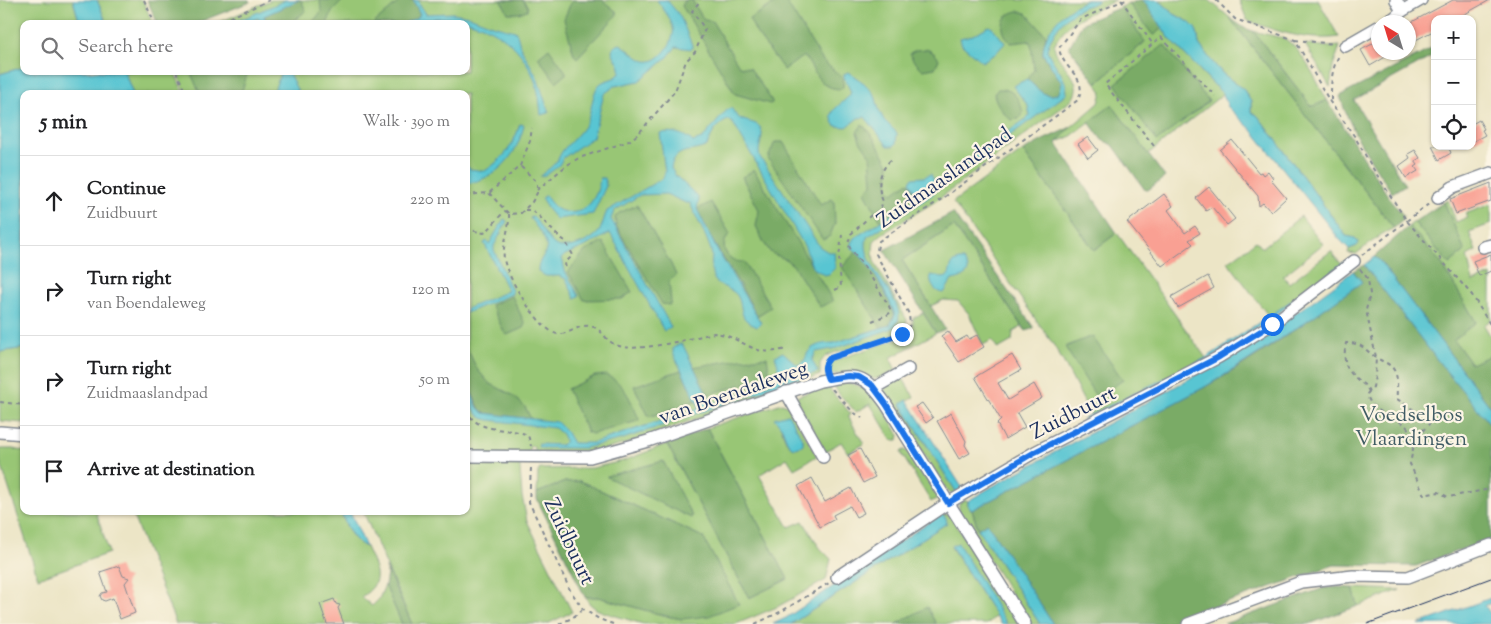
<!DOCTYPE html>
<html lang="en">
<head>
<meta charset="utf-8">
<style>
  :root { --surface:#fff; --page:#f2f2f2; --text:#202124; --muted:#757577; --line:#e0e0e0 }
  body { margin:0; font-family:"Sorts Mill Goudy",serif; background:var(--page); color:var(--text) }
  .controls { position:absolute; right:15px; top:15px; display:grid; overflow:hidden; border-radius:10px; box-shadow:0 1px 4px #0004 }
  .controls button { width:45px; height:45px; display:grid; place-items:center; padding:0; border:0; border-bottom:1px solid var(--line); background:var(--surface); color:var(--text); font:25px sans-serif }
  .compass { position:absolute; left:1371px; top:15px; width:45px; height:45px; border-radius:50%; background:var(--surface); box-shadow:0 1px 4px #0004; rotate:322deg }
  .stop { position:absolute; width:15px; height:15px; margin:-11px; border:4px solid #1a73e8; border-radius:50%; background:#fff }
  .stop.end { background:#1a73e8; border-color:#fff; box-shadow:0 1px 5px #0008 }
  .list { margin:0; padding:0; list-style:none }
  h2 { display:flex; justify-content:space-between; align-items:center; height:65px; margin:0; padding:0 20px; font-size:21px }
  h2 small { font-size:16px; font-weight:400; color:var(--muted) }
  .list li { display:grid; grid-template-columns:32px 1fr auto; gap:15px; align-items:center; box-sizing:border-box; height:90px; padding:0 20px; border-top:1px solid var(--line) }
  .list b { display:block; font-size:19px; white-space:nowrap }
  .list p { margin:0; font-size:16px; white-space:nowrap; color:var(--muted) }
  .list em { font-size:16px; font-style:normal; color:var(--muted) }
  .icon { flex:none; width:28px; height:28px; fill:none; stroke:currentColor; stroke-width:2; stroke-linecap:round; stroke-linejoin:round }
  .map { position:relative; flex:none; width:1491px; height:624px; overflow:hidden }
  .search { position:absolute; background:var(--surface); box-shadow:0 1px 4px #0004; left:20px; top:20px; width:450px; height:55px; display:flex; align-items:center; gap:12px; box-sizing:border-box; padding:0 18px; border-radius:10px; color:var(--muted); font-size:19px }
  .panel { position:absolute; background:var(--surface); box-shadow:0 1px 4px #0004; left:20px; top:90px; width:450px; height:425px; border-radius:10px }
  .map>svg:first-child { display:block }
  .green { fill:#98c674; stroke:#5a7a69; fill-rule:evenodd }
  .forest { fill:#7aab66; stroke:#4a6d62 }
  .water { fill:#59c5d2; stroke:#3a7a98 }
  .building { fill:#f9a093 }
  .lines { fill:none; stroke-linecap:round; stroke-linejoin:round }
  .minor-casing { stroke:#848a92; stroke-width:14 }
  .path { stroke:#848a92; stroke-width:2; stroke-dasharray:4 4; stroke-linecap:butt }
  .minor { stroke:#fff; stroke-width:11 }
  .tram { stroke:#1b2f5e; stroke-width:1 }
  .route { stroke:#1a73e8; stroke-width:6 }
  .labels { text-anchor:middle; stroke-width:4.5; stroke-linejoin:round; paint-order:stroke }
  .street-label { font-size:21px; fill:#1b2f5e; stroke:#fcf5e5 }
  .park-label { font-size:21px; fill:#405c65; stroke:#fcf5e5 }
</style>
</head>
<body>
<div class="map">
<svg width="1491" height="624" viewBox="0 0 1491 624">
  <rect width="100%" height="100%" fill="#fcf5e5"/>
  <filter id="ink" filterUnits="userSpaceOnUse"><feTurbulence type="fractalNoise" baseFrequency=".02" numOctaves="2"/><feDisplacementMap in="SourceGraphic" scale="10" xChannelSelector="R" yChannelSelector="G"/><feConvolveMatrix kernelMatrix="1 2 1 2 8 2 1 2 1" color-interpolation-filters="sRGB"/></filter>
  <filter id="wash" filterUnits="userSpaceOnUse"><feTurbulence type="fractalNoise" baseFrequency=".0096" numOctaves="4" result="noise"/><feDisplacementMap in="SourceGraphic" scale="20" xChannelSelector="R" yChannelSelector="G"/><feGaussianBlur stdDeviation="1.12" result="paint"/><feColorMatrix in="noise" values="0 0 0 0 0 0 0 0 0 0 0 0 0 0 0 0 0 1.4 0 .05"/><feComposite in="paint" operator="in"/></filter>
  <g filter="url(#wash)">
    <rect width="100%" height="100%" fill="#ece5c6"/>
    <g class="green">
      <path d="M0,0H73L80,24H24V67L0,74Z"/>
      <path d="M97,0H143L153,24H107Z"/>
      <path d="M271,0H1115C1090,15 1069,17 1054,45C1057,68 1087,77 1072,100L936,201L882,234L874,241L873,252L874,261L907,320C905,341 845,347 828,355C824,357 822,360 820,364V375L625,444L595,452L534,453V447L529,446L530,451L519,454L522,496L527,521L572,612L547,624H412L363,511H466V94H186L177,71H466V24H215Z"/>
      <path d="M1159,0H1209L1229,17L1394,228L1382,234L1356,254L1348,253L1349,249L1357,246L1355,238L1346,236L1271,133L1257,115L1251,112V102L1244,90L1222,73L1210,59L1199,44L1197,32L1189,22L1174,14Z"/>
      <path d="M1239,0H1318L1339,37C1309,42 1274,31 1247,20Z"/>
      <path d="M1129,4L1153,35L1162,27L1170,39L1223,94L1148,154L1112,105L1070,137L1055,143L1071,127L1099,103L1102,92L1096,83L1145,42L1121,7Z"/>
      <path d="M1253,31C1263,34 1274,35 1284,39C1301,46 1318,84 1327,100L1314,106H1311Z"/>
      <path d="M1305,44L1330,47L1340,46L1333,66L1330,87Z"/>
      <path d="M124,71H174L184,94H133Z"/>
      <path d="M1023,151L1094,250L1117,233L1206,358L1093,419L1064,363L1053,344L953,202Z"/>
      <path d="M1448,200L1456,222L1467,218L1465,214L1491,204V224L1469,232L1476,251L1467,256L1473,282L1491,275V320L1484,325L1491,337V355L1472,365L1453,339L1476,322L1441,263L1409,226L1414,222L1449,264L1465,251L1444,202Z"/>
      <path d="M1301,216L1323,244L1283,276L1289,283L1331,251L1342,265L1270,318L1228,262L1256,241L1262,248Z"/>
      <path d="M954,226L1022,327L1013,332L1012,341L998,349L992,340L983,345L969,314L958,301L943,300L931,306L902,260Z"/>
      <path d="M923,313L936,333L890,358L896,370L883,377L874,379L861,374H830L829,366L833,361L906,336L913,330V318Z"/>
      <path d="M24,348V423L0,421V352Z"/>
      <path d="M902,377L914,397L901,405L957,493L953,494L946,489L887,397L884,391L885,386Z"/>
      <path d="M843,382C875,385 884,411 899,435L898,440H892L870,404L856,412L839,394L833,384Z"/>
      <path d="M828,385L831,391L851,414L848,416L864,444L848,453L841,442L825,452L797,400L798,396Z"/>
      <path d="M782,403L788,405L817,456L794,469L787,458L759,475L789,527L803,521L820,548L831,559L826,580L777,607L736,624H643L606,613L596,609L590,604L585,597H598L666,616L682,619L703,537L580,481L565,482L537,493L538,472L540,469L592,468L623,461L667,444L749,598L788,579L707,428ZM788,415L803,440L802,444C788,458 781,428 779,418Z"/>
      <path d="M0,449H13L24,451V511H96L109,553L38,578L0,461Z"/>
      <path d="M905,450L910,453L939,497L931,502L901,453L902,451Z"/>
      <path d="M965,500L968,501V507L972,510L978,529L1040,624H1030L959,511V504Z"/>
      <path d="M131,511H340C347,527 350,539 366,547C376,569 385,582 361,597L372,606L379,599L385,585L402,624H176Z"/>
      <path d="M941,514L950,515L1019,624H1007L957,544L951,547L996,616L987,624H936L927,608L896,624H791L947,523Z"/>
      <path d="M1353,588L1400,590L1358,606Z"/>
    </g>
    <g class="forest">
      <path d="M147,0H249L250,2L194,24H158Z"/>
      <path d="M299,0H301L306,11L289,24H267L263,16Z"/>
      <path d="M320,0H343L332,12L327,24H311L321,12Z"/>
      <path d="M401,0H413L420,14C410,27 388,24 373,24Z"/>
      <path d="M501,0H523L528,7L527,10L519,13H508Z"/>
      <path d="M572,0H602L617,12V15L577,58L574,55L564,19Z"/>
      <path d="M688,0H692L704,20L712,21L739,66L750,68L772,101V103L770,104L735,94L682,6L683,2Z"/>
      <path d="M780,0H785L823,61L843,78V87L841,89C820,89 815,72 805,57H802L784,70L757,34L749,19Z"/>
      <path d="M1139,0H1143L1162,27L1155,35H1153L1129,4Z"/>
      <path d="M1121,7L1145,42L1096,83L1069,47L1082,24L1085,22Z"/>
      <path d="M1018,11L1026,13L1046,35L1043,54L1062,83L1060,93C1045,100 1037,88 1027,79L1034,70L1031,44L1029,41L1011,43C999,31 999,15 1018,11Z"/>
      <path d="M1229,17L1244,28L1253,31L1311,106H1314L1327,100L1390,199L1403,215L1402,221L1394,228Z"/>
      <path d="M1164,45L1209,101L1157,141L1115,84Z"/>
      <path d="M1435,47V55L1354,100L1405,185L1392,193C1372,162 1350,131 1340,96Z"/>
      <path d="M549,48L566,72V74L556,82L538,57Z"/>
      <path d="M927,49L934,53L939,59L935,68L923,70L913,60L910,53L916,50Z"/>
      <path d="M190,71H248L241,94H200Z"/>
      <path d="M998,89C1014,88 1019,99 1023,112L1019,119L1011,120C1004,114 995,103 994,93Z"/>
      <path d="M1112,105L1165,177L1148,190H1145L1113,145L1102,140L1089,122Z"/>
      <path d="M862,125L870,132L889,164L888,190L893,193L908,182L915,192L916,198L912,202L881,222L865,192L872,184L870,155L860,141L857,132Z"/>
      <path d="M1071,127L1056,143L1117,233L1094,250L1023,151L1043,140Z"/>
      <path d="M775,142H783L821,205L832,199L834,201L835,223L830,236L823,240L768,158Z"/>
      <path d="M754,170L833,301L820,307L793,265L785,259L771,253L764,243L756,226L759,210L742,177Z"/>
      <path d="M711,202L730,234C717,246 728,263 744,262L771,307L757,316C739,280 715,246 694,211Z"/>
      <path d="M1444,202L1465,251L1449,264L1414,222Z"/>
      <path d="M637,205L671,264L676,275L669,282L671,302L670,305L662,304L616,226L615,217L619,213Z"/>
      <path d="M953,213L1034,328L1026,331L1021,325L954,226L902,260L945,329L936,333L884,250Z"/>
      <path d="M1409,226L1441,263L1476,322L1454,340L1471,364L1491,355V408L1379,260L1374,257Z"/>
      <path d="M603,242L632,292L622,299L584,300L568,272L585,251Z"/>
      <path d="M857,251C873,268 887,293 895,314L890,325L881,328L842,267Z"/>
      <path d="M1364,265L1442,366L1491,425V539L1416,566L1334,565L1165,624H1053L987,523L978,529L972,510L1203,388L1233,371L1270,347L1362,282L1353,271Z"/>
      <path d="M512,296L525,324L523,328L507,335L504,332L491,305Z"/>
      <path d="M1092,336L1123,380L1097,398L1065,347Z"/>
      <path d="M466,346L477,369L489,383L512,395L525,407L531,419L490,415L481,411L466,382Z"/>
      <path d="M767,357L770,376L707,395L693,367L740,359Z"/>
      <path d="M681,370L697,400L649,417L634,386Z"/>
      <path d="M606,375C625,383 631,401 639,419L638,421L592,434L587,432L567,389L595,376Z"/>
      <path d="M707,428L788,579L749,598L667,444Z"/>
      <path d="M663,461L692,516L691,518L607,477V476Z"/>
      <path d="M580,481L703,537L739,604L709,616L682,619L666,616L598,597H585L537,499V493L565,482Z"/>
      <path d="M386,567L412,624H402L385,585L387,574Z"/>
      <path d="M1338,587L1353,588L1358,606L1309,624H1224L1324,588Z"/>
      <path d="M927,607L936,624H896Z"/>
    </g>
    <g class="water">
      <path d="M73,0H97L107,24H80Z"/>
      <path d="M286,0H299L264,16L267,24H261L258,18L243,24H231Z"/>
      <path d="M413,0H417L426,14L453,13L469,16L492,25L515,31L517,34L520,46L537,77L549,113L541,115C540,105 539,94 536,84C523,40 481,17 437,18C425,19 416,24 403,24L418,17L420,14Z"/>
      <path d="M657,0H667L680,16L692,45V49L676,47L666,59L639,81L615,86L604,94L593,137L563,158L559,165L552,171L541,177V175C546,171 552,167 556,162C559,158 560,154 564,149C572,140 583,131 588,119C592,108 592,96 598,86C604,78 617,81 620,72C623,61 601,50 620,44C628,48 637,59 646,61C660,64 676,40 673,28C671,18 662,8 657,0Z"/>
      <path d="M1087,0H1099C1094,5 1087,5 1081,8C1063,17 1052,32 1047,50C1053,65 1067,76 1067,94L940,186L932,195L867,237C858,265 906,299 898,321C897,324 895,325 893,328L837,348L816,352L812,360L818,372L623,439L584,448H539L538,444L562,445L565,441L562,434L555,428L489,420C487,419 483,419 481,417C472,412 466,391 466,382L478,408L484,413L557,422L566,431L573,443H593L700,408L673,353V348L679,344L683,345L711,402H718L769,384C780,376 780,368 775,356L783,352L796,364L800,365C805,361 805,359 807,354C812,344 825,343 834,343L890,325L895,315C887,293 869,261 851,247V243L854,238L912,202L916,198L915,192L910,182L912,178L924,177L931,174L935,185L1030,116L1028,106L1013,86L1027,79C1037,88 1045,100 1059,93L1062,83L1043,54C1043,30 1065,8 1087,0Z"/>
      <path d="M1143,0H1159L1174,14L1189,22L1195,28L1197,32L1199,44L1210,59L1222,73L1244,90L1251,102V112L1257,115L1271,133L1346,236L1355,238L1359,243L1357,246L1349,249L1340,240L1252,130L1228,107L1223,94L1170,39Z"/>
      <path d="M989,26L993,28L1005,43L996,53L982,62L962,45L960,38L973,35Z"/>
      <path d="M24,67V71H124L133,94H24V348L0,352V74Z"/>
      <path d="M281,71H288L299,94H273Z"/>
      <path d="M848,72L864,83L875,95L879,110L884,120L897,133L896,143L894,146H888L865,117L858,118L847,127L836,126C822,109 847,104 851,92L844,77V74Z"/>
      <path d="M731,108C734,111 735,115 738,117C746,124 762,120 762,134C762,142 757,149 760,157L820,247L828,252H834L835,268L829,274L824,275L812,267L805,247L733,123L728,120C716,125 711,135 707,146C692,154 675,146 671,168L675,175L697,196L699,200L697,209L716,248L761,323L757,327C739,318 744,315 739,299C735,287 718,289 713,277C710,268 713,258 711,250C706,234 696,218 690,203H686L666,194L640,195L614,211L611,219L671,327L664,331L610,233L584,247L565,255L562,258L565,271L579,296L575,298L566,279L560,276H546L538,272C538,260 543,259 546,250C549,240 535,226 530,218L533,216C539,224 548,240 555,245C566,252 594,241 600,230C603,224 604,217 607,211L663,178L665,172L660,133C673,131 683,133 693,142L702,139L727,110Z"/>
      <path d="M520,124L524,125C517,156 498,178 466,184V165L470,169L485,171C504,158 513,147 520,124Z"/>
      <path d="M600,178H605L606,186L593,214L556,219L549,211L542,199L545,195C549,201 555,209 562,211C585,218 598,198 600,178Z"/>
      <path d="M504,219L507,221L494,246V250L512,291V294L466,313V309L508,291L484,243L487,241L489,244Z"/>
      <path d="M1374,257L1379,260L1491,408V425L1442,366L1364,265Z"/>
      <path d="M959,260H963C975,274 963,278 952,280L944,293C935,293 929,284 931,275C935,275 940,278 943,278C954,277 946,263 959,260Z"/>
      <path d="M1344,262L1276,315L1215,356L1088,420L1082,419L1206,358L1281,308Z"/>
      <path d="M1353,271L1362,282C1310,319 1258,356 1203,388L972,510L968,507V501L988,489C1112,419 1241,359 1353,271Z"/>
      <path d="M907,400L963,489L957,493L901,404Z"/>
      <path d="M788,414L803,440V444C789,456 786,437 782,428C780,425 777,421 774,418Z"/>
      <path d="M340,511H350L366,547C351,540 347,526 340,511Z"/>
      <path d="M941,514L946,518L947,523L791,624H773L786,618Z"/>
      <path d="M987,523L1053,624H1040L978,529Z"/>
      <path d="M958,543L1007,624H1001L951,546Z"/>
      <path d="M1491,598V603L1485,606L1491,614V624H1419Z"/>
    </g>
    <g id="blocks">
      <g class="building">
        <path d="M1453,0H1490L1456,19H1435V30L1408,44V24Z"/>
        <path d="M1378,41V52H1394L1370,66L1361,50Z"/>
        <path d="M1479,120L1484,129L1482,130L1485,135L1472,142V124Z"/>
        <path d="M1088,137L1098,150L1088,158L1078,144Z"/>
        <path d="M1232,140L1259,173L1261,172L1263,175L1268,171L1273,178L1271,180L1286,198L1271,212L1263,203L1259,206L1258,196L1220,150Z"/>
        <path d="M1432,146H1448L1451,153L1439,160Z"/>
        <path d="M1415,150L1420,158L1415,161L1418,165L1415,167L1418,171L1406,178L1399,166L1410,158L1408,154Z"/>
        <path d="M1491,183V201L1456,214L1450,199Z"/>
        <path d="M1209,187L1235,219L1227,225L1212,207L1206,211L1196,198Z"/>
        <path d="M1164,194L1173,206L1168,210L1185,233L1195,226L1200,233L1189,240L1193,244L1162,266L1127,222Z"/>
        <path d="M1491,254V271L1479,276L1473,261Z"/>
        <path d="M1208,276L1214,288L1178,308L1171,297Z"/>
        <path d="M948,331L956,342L967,336L969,339L977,335L984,347L959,362L941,336Z"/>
        <path d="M1012,355L1021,370L998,383L1008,400L1034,384L1042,398L1017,413L1025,427L1005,439L997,424L1001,420L975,377Z"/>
        <path d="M922,403L933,418L926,423L915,407Z"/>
        <path d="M951,413L966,441L965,445L970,453L959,459L937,421Z"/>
        <path d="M860,449L875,477L863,483L848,455Z"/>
        <path d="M812,478L825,502L851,488L864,513L856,517L850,506L833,515L835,519L820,527L798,486Z"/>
        <path d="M119,566L123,576L129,578L125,583L135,613L120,619L113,598L105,601L102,600L100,596L102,593L107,592L100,572Z"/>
        <path d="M334,599L336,604L340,605L338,608L344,624H327L320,604Z"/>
      </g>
    </g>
  </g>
  <g filter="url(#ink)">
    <use href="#blocks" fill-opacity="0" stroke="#848a92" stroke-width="1"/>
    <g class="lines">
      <g class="minor-casing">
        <g id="minor">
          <path d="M1396,0L1402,11L1421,0"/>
          <path d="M1387,22L1394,18L1402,11"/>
          <path d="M1345,46L1378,27"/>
          <path d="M1438,198L1453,187L1491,173"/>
          <path d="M1483,247L1491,245"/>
          <path d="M874,388L908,369"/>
          <path d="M786,392L823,457"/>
          <path d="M0,432L24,434"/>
          <path d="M466,456L590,457L648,441L820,381C857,374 863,372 886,404L1025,624"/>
          <path d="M837,577L948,503L1035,452L1219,357L1272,324L1354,261"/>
          <path d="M1188,624L1301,582L1353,576L1408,577L1491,545"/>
        </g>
      </g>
      <g class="path">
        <path d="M144,0L155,24"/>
        <path d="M1121,0L1152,43"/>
        <path d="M1216,0L1235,19L1295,40L1330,102L1355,137L1372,167L1406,220L1472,295L1491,326"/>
        <path d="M215,24L270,0"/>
        <path d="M1295,40L1335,44"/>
        <path d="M176,71L186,94"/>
        <path d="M1331,100C1331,83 1331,69 1340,54"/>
        <path d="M1154,146L1105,84L1161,37L1215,96"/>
        <path d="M537,190L567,165L579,158L629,141L638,134L675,91L686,61L695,52L705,29L692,11L701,0"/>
        <path d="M489,193L509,214L521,213L532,202L537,193V182L520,166"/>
        <path d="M466,195L489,193L520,166L530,141L532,128"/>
        <path d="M525,210H531L537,214L556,234L565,241L573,255L565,263L566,270"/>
        <path d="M509,214C510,229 502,244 504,259C506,276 541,333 558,334C569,335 579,324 590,326C602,328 604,339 614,344C634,355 691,338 714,333C731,334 743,345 758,350C767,353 777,351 786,349"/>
        <path d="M466,229L484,233C493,227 497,217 506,211"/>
        <path d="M1362,255L1430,203"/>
        <path d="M1360,269L1368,279L1370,294L1366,310L1376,357L1375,376L1373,387L1367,394C1371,413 1393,415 1406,426C1409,429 1412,435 1415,439L1410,464L1424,495L1439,492L1448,497L1491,489"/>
        <path d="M835,290L841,287L839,257L842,235"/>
        <path d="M872,321L887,315L891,312L889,306L866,269L850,248L848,243L851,234L870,216L880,210L883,201C876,187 879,170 892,159"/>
        <path d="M824,368L825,363L830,358L902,334L910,325L909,314L876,254L879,241L946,196L1078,100C1089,76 1062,70 1059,48L1081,19L1122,1L1128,0"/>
        <path d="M832,389L853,412L862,418"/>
        <path d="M1369,392C1367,386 1363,384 1358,380C1344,368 1343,360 1346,343C1364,343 1364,350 1377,358C1384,363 1391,363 1395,372C1399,381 1396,390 1397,399L1429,420V424L1415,439"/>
        <path d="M0,402L24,405"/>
        <path d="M466,409C477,435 506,426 528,435L531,446"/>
        <path d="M531,468L529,502L570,590L583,609L599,619L613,624"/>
        <path d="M559,624L572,618L582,610"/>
        <path d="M755,624L782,611L829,583"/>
      </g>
      <use href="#minor" class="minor"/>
      <path class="tram" d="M1367,624L1491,578"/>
    </g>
  </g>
  <g class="lines" filter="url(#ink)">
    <path class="route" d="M902,334L830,358C823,365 824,370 828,379L848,376L859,377L872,385L886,404L948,503L1035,452L1219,357L1272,324"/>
  </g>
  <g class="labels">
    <g class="street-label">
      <text transform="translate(944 177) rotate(-35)" y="7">Zuidmaaslandpad</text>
      <text transform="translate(733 392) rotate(-19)" y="7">van Boendaleweg</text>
      <text transform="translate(1073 412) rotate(-27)" y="7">Zuidbuurt</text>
      <text transform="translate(570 541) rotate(65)" y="7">Zuidbuurt</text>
    </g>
    <g class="park-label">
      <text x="1411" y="421">Voedselbos<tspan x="1411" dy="24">Vlaardingen</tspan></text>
    </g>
  </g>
</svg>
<div class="controls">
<button>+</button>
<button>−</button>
<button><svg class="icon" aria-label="locate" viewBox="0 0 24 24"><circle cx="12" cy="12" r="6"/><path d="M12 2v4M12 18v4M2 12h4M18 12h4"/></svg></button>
</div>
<svg class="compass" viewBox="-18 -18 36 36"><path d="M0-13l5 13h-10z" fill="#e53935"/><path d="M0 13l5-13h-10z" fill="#757577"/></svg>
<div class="stop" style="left:1272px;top:324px"></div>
<div class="stop end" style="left:902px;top:334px"></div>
<div class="search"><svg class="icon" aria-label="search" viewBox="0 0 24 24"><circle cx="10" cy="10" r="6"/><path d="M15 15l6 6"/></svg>Search here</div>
<section class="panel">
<h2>5 min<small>Walk · 390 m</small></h2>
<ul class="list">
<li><svg class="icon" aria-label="ahead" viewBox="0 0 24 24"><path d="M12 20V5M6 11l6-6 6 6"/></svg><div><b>Continue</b><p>Zuidbuurt</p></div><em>220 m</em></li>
<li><svg class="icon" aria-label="right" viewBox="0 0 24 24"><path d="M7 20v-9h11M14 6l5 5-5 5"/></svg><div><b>Turn right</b><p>van Boendaleweg</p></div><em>120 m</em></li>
<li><svg class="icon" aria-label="right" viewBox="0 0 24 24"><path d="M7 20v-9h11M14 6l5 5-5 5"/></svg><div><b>Turn right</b><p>Zuidmaaslandpad</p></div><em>50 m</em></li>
<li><svg class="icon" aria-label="arrive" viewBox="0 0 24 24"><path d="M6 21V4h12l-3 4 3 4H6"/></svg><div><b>Arrive at destination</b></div></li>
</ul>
</section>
</div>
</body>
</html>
